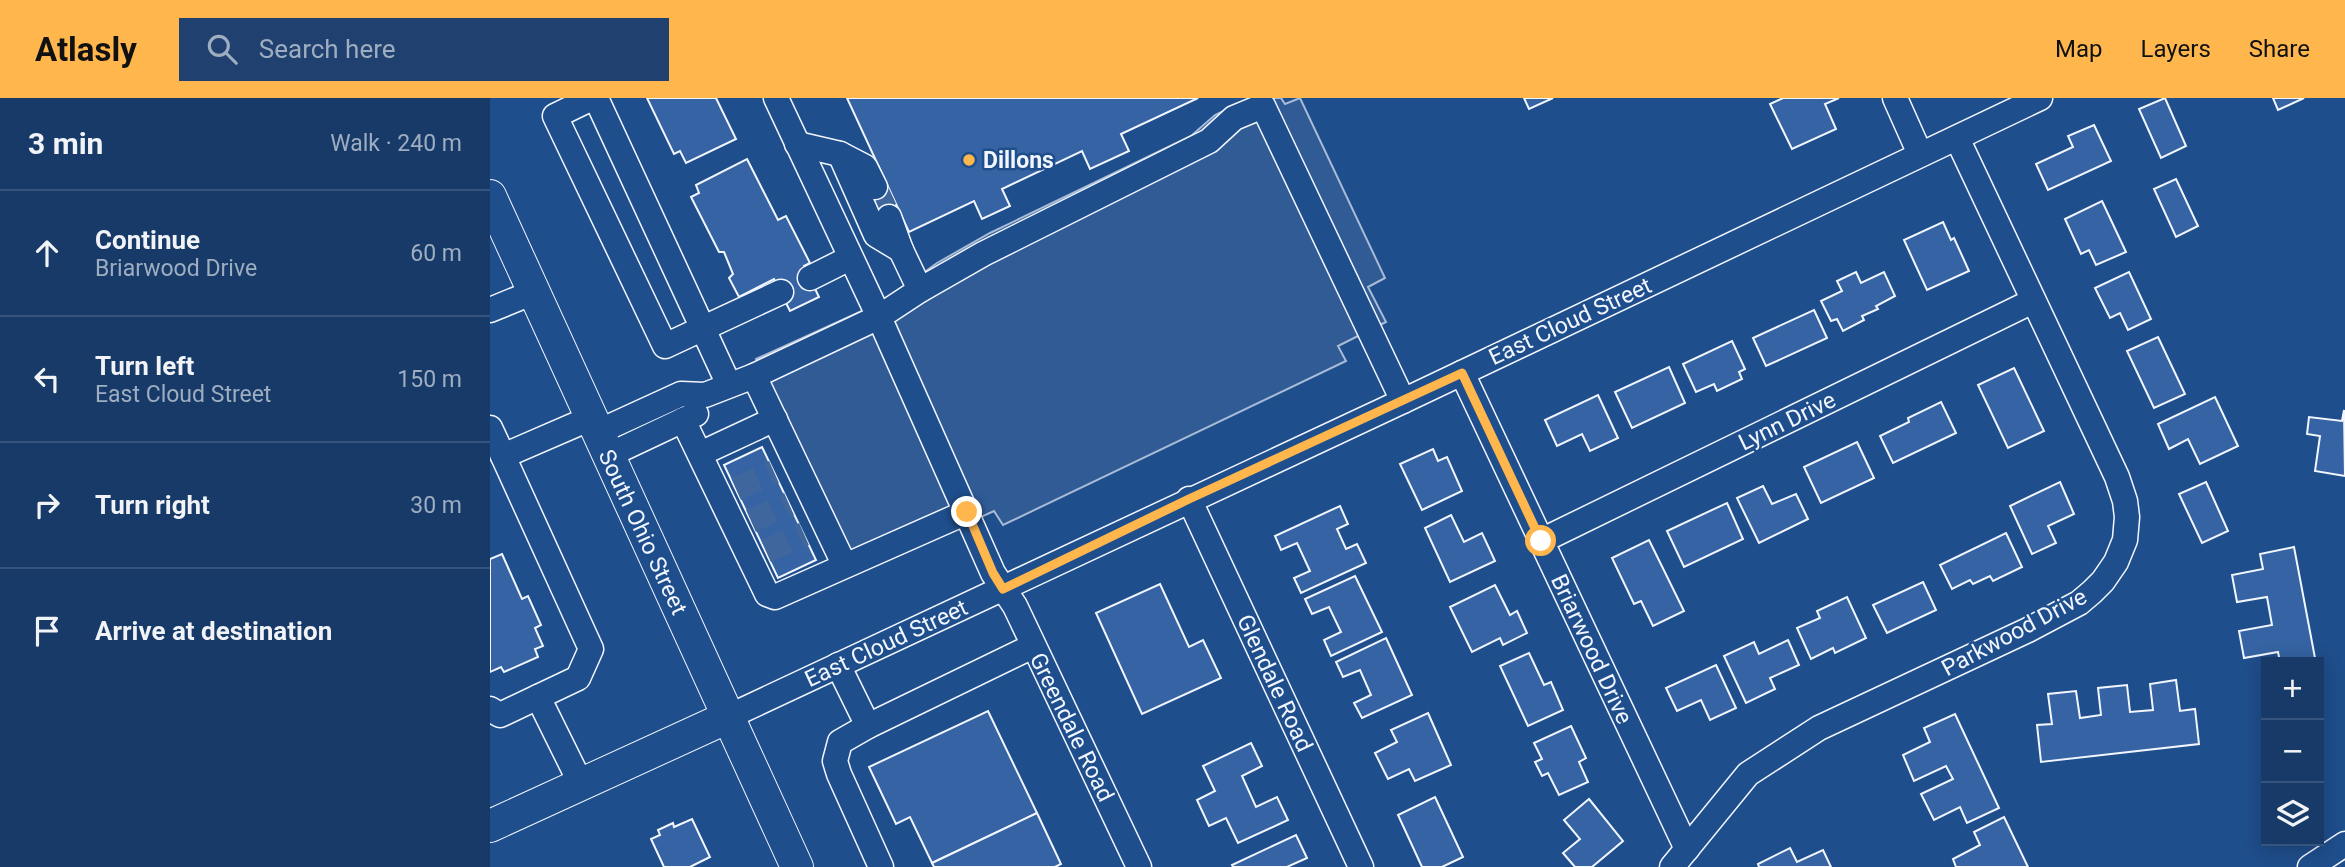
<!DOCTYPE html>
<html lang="en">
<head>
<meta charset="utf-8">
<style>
  :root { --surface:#173a69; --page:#20416f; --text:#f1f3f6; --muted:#9eadc0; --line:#36547d; --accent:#ffb74d }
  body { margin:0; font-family:Roboto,sans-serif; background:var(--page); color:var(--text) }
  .controls { position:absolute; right:21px; bottom:21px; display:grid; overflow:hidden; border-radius:0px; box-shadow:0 4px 18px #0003 }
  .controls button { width:63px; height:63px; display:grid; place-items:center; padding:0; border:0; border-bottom:2px solid var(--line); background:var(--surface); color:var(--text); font:35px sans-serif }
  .stop { position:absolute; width:21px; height:21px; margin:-16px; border:5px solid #ffb74d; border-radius:50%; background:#fff }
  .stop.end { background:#ffb74d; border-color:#fff; box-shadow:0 2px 7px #0008 }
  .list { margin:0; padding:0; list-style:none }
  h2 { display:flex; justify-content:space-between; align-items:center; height:91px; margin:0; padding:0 28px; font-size:30px }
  h2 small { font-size:23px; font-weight:400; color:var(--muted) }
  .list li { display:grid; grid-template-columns:46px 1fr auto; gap:21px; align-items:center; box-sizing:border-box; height:126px; padding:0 28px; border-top:2px solid var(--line) }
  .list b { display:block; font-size:26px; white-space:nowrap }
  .list p { margin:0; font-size:23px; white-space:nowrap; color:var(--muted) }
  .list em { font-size:23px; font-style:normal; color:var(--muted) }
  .icon { flex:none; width:38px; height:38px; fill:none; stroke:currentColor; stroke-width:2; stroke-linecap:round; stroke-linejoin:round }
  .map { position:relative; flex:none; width:1855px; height:769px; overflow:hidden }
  header { display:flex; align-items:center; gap:42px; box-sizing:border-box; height:98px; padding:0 35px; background:var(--accent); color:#111 }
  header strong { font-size:33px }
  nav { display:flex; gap:38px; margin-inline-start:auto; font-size:24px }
  .search { width:490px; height:63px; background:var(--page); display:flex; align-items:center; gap:18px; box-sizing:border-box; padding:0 24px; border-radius:0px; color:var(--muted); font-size:26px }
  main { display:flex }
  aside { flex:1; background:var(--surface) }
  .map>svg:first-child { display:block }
  .parking { fill:#305b95; stroke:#a8bbd7; stroke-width:2 }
  .building { fill:#3563a3; stroke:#f2f6ff; stroke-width:2 }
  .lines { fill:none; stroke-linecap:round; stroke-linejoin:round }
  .minor-tunnel { stroke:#3f679d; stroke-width:24; stroke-dasharray:24 12; stroke-linecap:butt }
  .minor-casing { stroke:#f2f6ff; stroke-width:27 }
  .major-casing { stroke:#f2f6ff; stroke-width:34 }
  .minor { stroke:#1f4e8c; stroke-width:24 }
  .major { stroke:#1f4e8c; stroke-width:32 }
  .route { stroke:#ffb74d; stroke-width:9 }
  .poi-dot { fill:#ffb74d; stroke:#1f4e8c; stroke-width:2.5 }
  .labels { text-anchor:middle; stroke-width:5; stroke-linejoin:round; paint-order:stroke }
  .poi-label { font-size:23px; font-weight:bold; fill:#f2f6ff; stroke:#1f4e8c; text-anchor:start }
  .street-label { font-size:23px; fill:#f2f6ff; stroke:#1f4e8c }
</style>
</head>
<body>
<header>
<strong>Atlasly</strong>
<div class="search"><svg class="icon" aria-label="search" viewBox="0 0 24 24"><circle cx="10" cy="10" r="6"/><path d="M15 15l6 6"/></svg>Search here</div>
<nav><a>Map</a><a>Layers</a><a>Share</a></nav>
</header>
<main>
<aside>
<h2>3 min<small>Walk · 240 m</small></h2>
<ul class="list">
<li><svg class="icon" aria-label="ahead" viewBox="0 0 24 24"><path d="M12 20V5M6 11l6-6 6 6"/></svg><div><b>Continue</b><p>Briarwood Drive</p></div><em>60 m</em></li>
<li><svg class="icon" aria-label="left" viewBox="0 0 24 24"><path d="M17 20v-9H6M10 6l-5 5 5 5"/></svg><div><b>Turn left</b><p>East Cloud Street</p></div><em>150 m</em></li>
<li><svg class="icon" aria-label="right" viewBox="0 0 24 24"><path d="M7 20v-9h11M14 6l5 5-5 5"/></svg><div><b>Turn right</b></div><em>30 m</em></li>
<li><svg class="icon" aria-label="arrive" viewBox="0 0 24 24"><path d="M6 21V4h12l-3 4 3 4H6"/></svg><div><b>Arrive at destination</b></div></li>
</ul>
</aside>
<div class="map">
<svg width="1855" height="769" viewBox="0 0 1855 769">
  <rect width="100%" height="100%" fill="#1f4e8c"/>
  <path class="parking" d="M760,0H791L795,6L810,0L895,180L878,189L896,224L848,248L856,263L513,427L504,413L367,475L266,261L394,203L447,165L500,135L701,38L725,17Z"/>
  <g class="building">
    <path d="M157,0H226L246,41L196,65L190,53L184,56Z"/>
    <path d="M357,0H708L631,36L639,53L600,71L592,53L512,91L520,108L492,121L484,103L419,134Z"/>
    <path d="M1034,0H1063L1039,11Z"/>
    <path d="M1293,0H1349L1335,6L1346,31L1302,51L1280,6Z"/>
    <path d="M1675,0L1696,48L1671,60L1649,11Z"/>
    <path d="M1783,0H1814L1788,12Z"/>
    <path d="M1604,27L1621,63L1558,92L1546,66L1583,49L1578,38Z"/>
    <path d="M257,61L288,122L296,118L320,165L314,168L329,199L300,213L284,181L249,199L239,180L243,176L234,154H229L201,99L209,95L206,87Z"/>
    <path d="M1686,81L1708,128L1686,139L1664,91Z"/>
    <path d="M1612,103L1636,154L1606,167L1599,152L1591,156L1575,121Z"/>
    <path d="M1453,124L1461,142L1464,140L1479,173L1437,192L1414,142Z"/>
    <path d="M1366,174L1371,185L1394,174L1405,198L1386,208L1388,211L1372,218L1374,222L1353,233L1347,221L1341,223L1331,203L1352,193L1347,183Z"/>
    <path d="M1639,174L1661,221L1638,232L1630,215L1620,220L1605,190Z"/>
    <path d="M1324,212L1337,240L1276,268L1263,240Z"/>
    <path d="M1668,239L1695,296L1664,310L1637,253Z"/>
    <path d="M1242,243L1255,271L1249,274L1252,281L1227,293L1224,286L1206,294L1193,266Z"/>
    <path d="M1179,269L1195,305L1142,330L1125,294Z"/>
    <path d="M1524,270L1554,333L1518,350L1488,287Z"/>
    <path d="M1108,297L1128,340L1100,353L1092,336L1067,348L1055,322Z"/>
    <path d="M1725,299L1748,348L1710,366L1698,341L1679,351L1668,326Z"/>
    <path d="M1451,304L1466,335L1403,365L1390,338L1419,324L1418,320Z"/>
    <path d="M1854,312L1855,378L1825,373L1830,338L1817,336L1819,319L1852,323Z"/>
    <path d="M1367,344L1384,380L1331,405L1314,369Z"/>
    <path d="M272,349L326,462L288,480L234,367Z"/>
    <path d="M943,351L948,363L957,359L972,393L932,412L910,366Z"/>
    <path d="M1570,384L1584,416L1558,428L1566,445L1542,456L1520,408Z"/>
    <path d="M1716,384L1738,433L1712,445L1689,396Z"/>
    <path d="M1273,388L1282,406L1306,396L1318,421L1269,445L1247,400Z"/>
    <path d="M1237,405L1253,441L1194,469L1177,433Z"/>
    <path d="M850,408L858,426L847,431L856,451L867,446L876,465L811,495L804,480L820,473L807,445L791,452L785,438Z"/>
    <path d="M961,417L974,444L992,435L1005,463L960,484L935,430Z"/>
    <path d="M1516,435L1532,469L1503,483L1500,478L1483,486L1480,482L1462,491L1450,467Z"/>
    <path d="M1159,442L1194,513L1163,528L1151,503L1144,506L1122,460Z"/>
    <path d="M1804,449L1825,560L1790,564L1788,554L1754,560L1749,533L1782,527L1777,499L1747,504L1742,477L1773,471L1770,456Z"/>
    <path d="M12,456L32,501L38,498L51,527L45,530L53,548L45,551L48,559L14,574L11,569L0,574V461Z"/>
    <path d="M865,478L892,534L841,558L834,542L851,534L839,509L822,516L815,501Z"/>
    <path d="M1433,484L1446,512L1397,535L1383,507Z"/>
    <path d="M670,486L699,549L713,542L731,580L652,616L606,515Z"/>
    <path d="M1005,487L1020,517L1027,513L1037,535L1013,547L1010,540L982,554L960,509Z"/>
    <path d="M1357,499L1376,540L1345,555L1343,550L1321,561L1307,530L1330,520L1327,513Z"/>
    <path d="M896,540L922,597L872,620L864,605L881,597L870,572L853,579L846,564Z"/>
    <path d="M1298,542L1309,567L1280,580L1285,591L1256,605L1234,558L1264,544L1269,556Z"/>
    <path d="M1039,555L1054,587L1061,584L1073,612L1038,628L1010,568Z"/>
    <path d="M1226,567L1246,610L1220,622L1211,602L1187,613L1176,590Z"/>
    <path d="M1686,582L1690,613L1705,611L1709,646L1551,664L1547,627L1562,626L1558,596L1586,593L1590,620L1611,617L1608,590L1637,587L1640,614L1663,612L1660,586Z"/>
    <path d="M498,613L547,715L442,765L420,719L406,726L379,669Z"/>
    <path d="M938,615L961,667L925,683L919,671L898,681L885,655L907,644L901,632Z"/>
    <path d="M1465,616L1509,710L1477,725L1470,709L1444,722L1431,696L1463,681L1456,668L1424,683L1413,657L1440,644L1434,630Z"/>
    <path d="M1081,628L1096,660L1089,664L1098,684L1069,697L1058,675L1052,678L1045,664L1052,661L1044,645Z"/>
    <path d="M761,645L772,668L752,678L766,709L787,699L798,722L748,745L736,720L719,728L707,702L725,693L713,668Z"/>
    <path d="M945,699L973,759L952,769H932L908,717Z"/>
    <path d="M1099,701L1133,743L1102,769H1085L1073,755L1090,741L1074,722Z"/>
    <path d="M547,715L571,766L565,769H444L442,765Z"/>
    <path d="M1514,719L1538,769H1466L1463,761L1490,747L1484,734Z"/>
    <path d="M202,721L220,759L200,769H174L161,741L170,737L168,732L183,725L184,729Z"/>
    <path d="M806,737L817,760L797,769H743L742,767Z"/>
    <path d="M1300,750L1307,764L1333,752L1341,769H1269L1268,766Z"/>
  </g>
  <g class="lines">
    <g class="minor-tunnel">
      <path d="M385,89L399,119"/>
      <path d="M246,391L284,374"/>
      <path d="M261,423L299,406"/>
      <path d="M276,453L314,436"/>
    </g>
    <g class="minor-casing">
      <g id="minor">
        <path d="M102,0L65,18L175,248L291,194"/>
        <path d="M106,0L239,287"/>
        <path d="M286,0L389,219L503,475L525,508L649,769"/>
        <path d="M1405,0L1430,56"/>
        <path d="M307,46L350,56L375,69L385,89"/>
        <path d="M350,56L386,137L411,152"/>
        <path d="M399,119L411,152L430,192"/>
        <path d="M320,180L360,160"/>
        <path d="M0,212L44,194"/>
        <path d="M972,275L1197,751"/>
        <path d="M264,278L354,466"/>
        <path d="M193,322L277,496L285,499L477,414"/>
        <path d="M0,330L13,358L101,320"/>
        <path d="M108,334L191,296L215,297L264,278L389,219L430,192L493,156L719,43L744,20L773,8L913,303"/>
        <path d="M210,356L285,321"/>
        <path d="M119,357L206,316"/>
        <path d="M699,401L871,769"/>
        <path d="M1051,443L1543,203"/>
        <path d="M348,567L378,628"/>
        <path d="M48,599L91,686"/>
        <path d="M0,611L10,617L88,580L101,551L13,358"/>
        <path d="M238,619L913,303L1550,0"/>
        <path d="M391,769L349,676L345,663L350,644L378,628L543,548"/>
        <path d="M1182,769L1258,676L1329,630L1538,532L1589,505L1602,494L1613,483L1626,464L1635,442L1637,419L1635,403L1627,379L1467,40"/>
        <path d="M1820,769L1855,746"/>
      </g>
    </g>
    <g class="major-casing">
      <g id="major">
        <path d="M0,98L307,769"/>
        <path d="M0,728L238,619"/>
      </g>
    </g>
    <use href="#minor" class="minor"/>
    <use href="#major" class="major"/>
  </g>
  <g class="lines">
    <path class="route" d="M477,414L503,475L513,491L699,401L972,275L1051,443"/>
  </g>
  <circle class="poi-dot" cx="479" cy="62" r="7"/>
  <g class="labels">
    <g class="poi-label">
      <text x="493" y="70">Dillons</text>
    </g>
    <g class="street-label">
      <text transform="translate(1080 223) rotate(-25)" y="8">East Cloud Street</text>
      <text transform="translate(1297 323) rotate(-26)" y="8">Lynn Drive</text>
      <text transform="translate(153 434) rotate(65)" y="8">South Ohio Street</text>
      <text transform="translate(1524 534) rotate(-28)" y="8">Parkwood Drive</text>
      <text transform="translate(396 545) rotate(-25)" y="8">East Cloud Street</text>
      <text transform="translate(1102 551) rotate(65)" y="8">Briarwood Drive</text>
      <text transform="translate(785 585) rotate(65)" y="8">Glendale Road</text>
      <text transform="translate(582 629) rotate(64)" y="8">Greendale Road</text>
    </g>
  </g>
</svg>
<div class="controls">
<button>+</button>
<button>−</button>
<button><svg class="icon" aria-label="layers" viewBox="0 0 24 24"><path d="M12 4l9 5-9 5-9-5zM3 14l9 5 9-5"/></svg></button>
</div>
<div class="stop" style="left:1051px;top:443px"></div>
<div class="stop end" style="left:477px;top:414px"></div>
</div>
</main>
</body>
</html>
